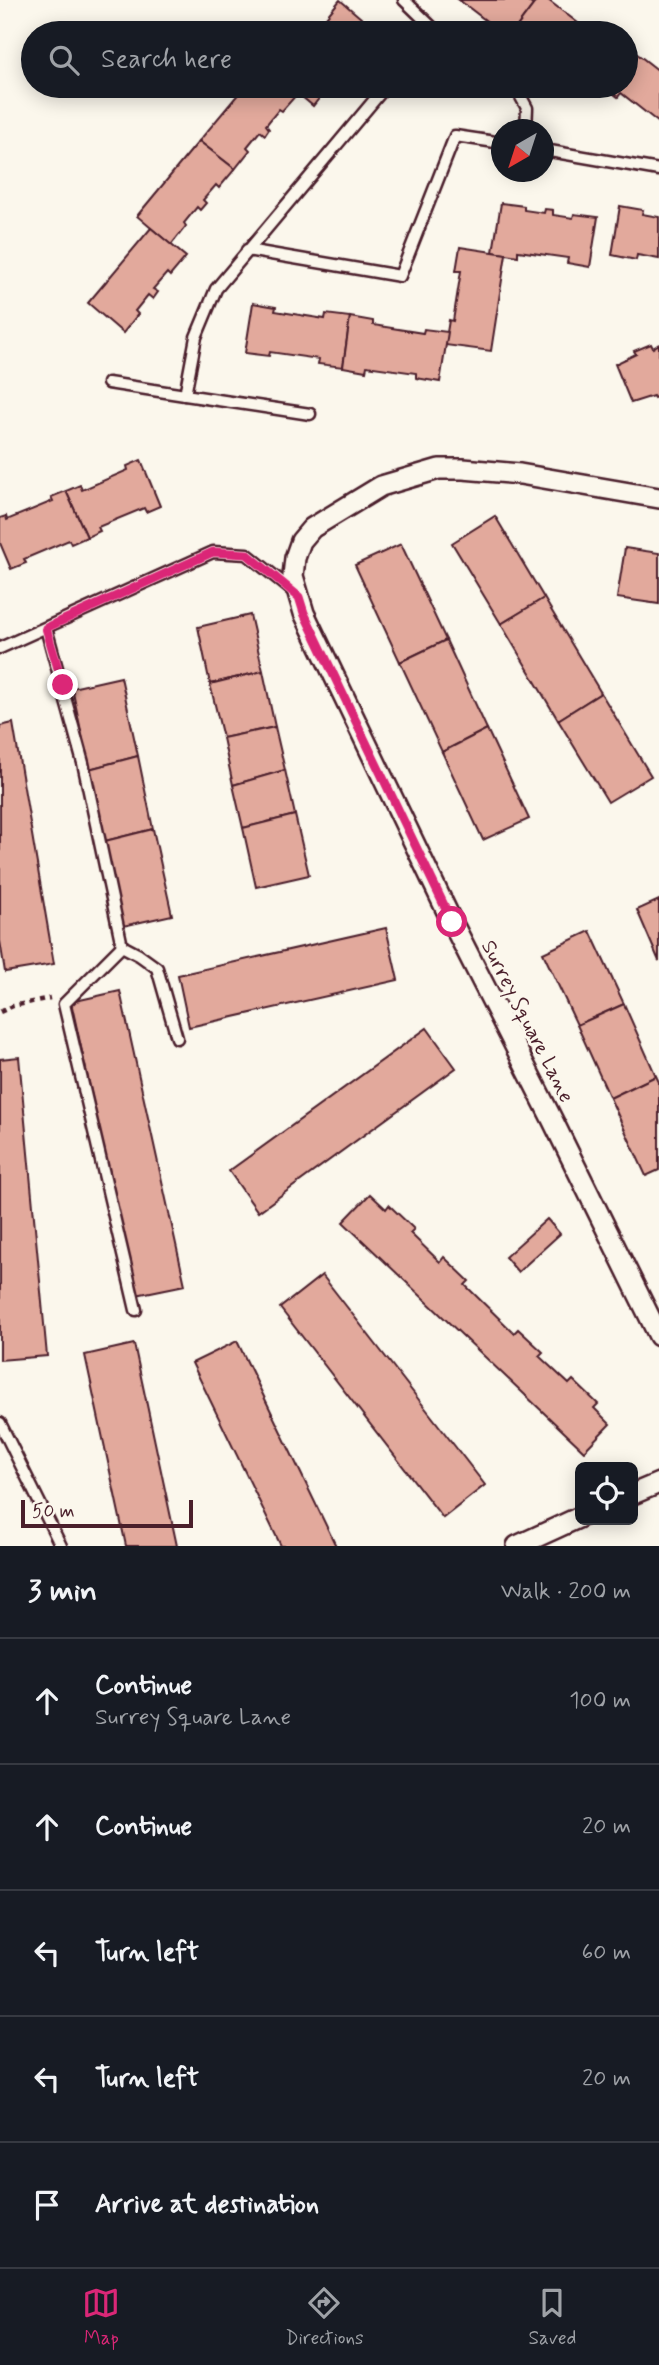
<!DOCTYPE html>
<html lang="en">
<head>
<meta charset="utf-8">
<style>
  :root { --surface:#171b24; --page:#242831; --text:#f1f3f6; --muted:#9ea1a6; --line:#363941; --accent:#db2777 }
  body { margin:0; font-family:Mynerve,sans-serif; background:var(--page); color:var(--text) }
  .controls { position:absolute; right:21px; bottom:21px; display:grid; overflow:hidden; border-radius:10px; box-shadow:0 4px 18px #0003 }
  .controls button { width:63px; height:63px; display:grid; place-items:center; padding:0; border:0; border-bottom:2px solid var(--line); background:var(--surface); color:var(--text); font:35px sans-serif }
  .compass { position:absolute; left:491px; top:119px; width:63px; height:63px; border-radius:50%; background:var(--surface); box-shadow:0 4px 18px #0003; rotate:219deg }
  .scale { position:absolute; left:21px; bottom:18px; width:172px; box-sizing:border-box; padding-left:7px; border:4px solid #4a1f2b; border-top:0; font-size:19px; line-height:24px; white-space:nowrap; color:#4a1f2b; -webkit-text-stroke:5px #fbf7ec; paint-order:stroke }
  .stop { position:absolute; width:21px; height:21px; margin:-16px; border:5px solid #db2777; border-radius:50%; background:#fff }
  .stop.end { background:#db2777; border-color:#fff; box-shadow:0 2px 7px #0008 }
  .list { margin:0; padding:0; list-style:none }
  h2 { display:flex; justify-content:space-between; align-items:center; height:91px; margin:0; padding:0 28px; font-size:30px }
  h2 small { font-size:23px; font-weight:400; color:var(--muted) }
  .list li { display:grid; grid-template-columns:46px 1fr auto; gap:21px; align-items:center; box-sizing:border-box; height:126px; padding:0 28px; border-top:2px solid var(--line) }
  .list b { display:block; font-size:26px; white-space:nowrap }
  .list p { margin:0; font-size:23px; white-space:nowrap; color:var(--muted) }
  .list em { font-size:23px; font-style:normal; color:var(--muted) }
  .icon { flex:none; width:38px; height:38px; fill:none; stroke:currentColor; stroke-width:2; stroke-linecap:round; stroke-linejoin:round }
  .map { position:relative; flex:none; width:659px; height:1546px; overflow:hidden }
  .search { position:absolute; background:var(--surface); box-shadow:0 4px 18px #0003; left:21px; right:21px; top:21px; height:77px; display:flex; align-items:center; gap:18px; box-sizing:border-box; padding:0 24px; border-radius:38px; color:var(--muted); font-size:26px }
  .sheet { height:721px; background:var(--surface) }
  nav { display:flex; justify-content:space-around; align-items:center; box-sizing:border-box; height:98px; border-top:2px solid var(--line); background:var(--surface); font-size:19px; color:var(--muted) }
  nav a { display:grid; justify-items:center; gap:4px }
  nav .on { color:var(--accent) }
  .map>svg:first-child { display:block }
  .building { fill:#e2a99c; stroke:#4a1f2b; stroke-width:2 }
  .lines { fill:none; stroke-linecap:round; stroke-linejoin:round }
  .lane-casing { stroke:#4a1f2b; stroke-width:15 }
  .street-casing { stroke:#4a1f2b; stroke-width:24 }
  .path { stroke:#4a1f2b; stroke-width:4.5; stroke-dasharray:5 5; stroke-linecap:butt }
  .lane { stroke:#fbf7ec; stroke-width:10 }
  .street { stroke:#fbf7ec; stroke-width:19 }
  .route { stroke:#db2777; stroke-width:9 }
  .labels { text-anchor:middle; stroke-width:6; stroke-linejoin:round; paint-order:stroke }
  .street-label { font-size:21px; fill:#4a1f2b; stroke:#fbf7ec }
</style>
</head>
<body>
<div class="map">
<svg width="659" height="1546" viewBox="0 0 659 1546">
  <rect width="100%" height="100%" fill="#fbf7ec"/>
  <filter id="ink" filterUnits="userSpaceOnUse"><feTurbulence type="fractalNoise" baseFrequency=".0143" numOctaves="2"/><feDisplacementMap in="SourceGraphic" scale="14" xChannelSelector="R" yChannelSelector="G"/><feConvolveMatrix kernelMatrix="1 2 1 2 8 2 1 2 1" color-interpolation-filters="sRGB"/></filter>
  <g filter="url(#ink)">
    <g class="building">
      <path d="M340,0L375,30L372,33H313Z"/>
      <path d="M459,0H526L533,5L512,33H494L486,27L489,23Z"/>
      <path d="M537,0H548L591,33H514L513,32Z"/>
      <path d="M627,46L659,71V123L621,93L618,97L603,86H626Z"/>
      <path d="M245,86H289L298,93L282,111L279,109L266,125L269,129L265,135L260,131L247,147L250,150L235,169L199,141Z"/>
      <path d="M289,86H327L328,87L313,106Z"/>
      <path d="M199,141L235,169L219,188L216,185L203,200L206,203L200,210L197,207L184,223L186,226L171,245L137,216Z"/>
      <path d="M501,203L524,206V210L544,213L545,209L553,210V215L573,218L574,214L598,217L590,267L567,263L568,258L518,251V256L493,252Z"/>
      <path d="M620,206L643,210L642,214L659,217V259L637,255L636,260L612,255Z"/>
      <path d="M151,228L186,257L170,276L167,273L153,289L158,292L153,299L148,295L135,311L138,314L123,333L88,303Z"/>
      <path d="M460,247L506,254L491,351L445,345L449,320L453,321L461,271H456Z"/>
      <path d="M253,303L276,307L275,311L325,319L326,314L350,317L343,367L318,364L319,359L270,352L269,356L245,353Z"/>
      <path d="M350,317L373,321V325L423,333L424,329L448,332L440,382L416,378V373L367,366L366,371L343,367Z"/>
      <path d="M651,344L653,348L659,344V396L654,398L653,396L631,403L615,364L636,354L634,351Z"/>
      <path d="M141,460L160,506L146,512L144,508L98,527L100,531L87,537L66,491L80,485L82,490L128,470L127,466Z"/>
      <path d="M66,491L87,537L71,544L69,540L24,559L26,563L11,569L0,543V518L6,516L7,520L53,501L51,497Z"/>
      <path d="M495,516L544,598L501,624L452,543Z"/>
      <path d="M401,544L446,640L400,662L355,565Z"/>
      <path d="M625,548L659,553V604L617,598Z"/>
      <path d="M544,598L601,693L558,720L501,624Z"/>
      <path d="M250,615L263,671L210,684L198,627Z"/>
      <path d="M446,640L487,729L442,752L400,662Z"/>
      <path d="M263,671L275,727L223,738L210,684Z"/>
      <path d="M121,677L138,756L89,769L72,688Z"/>
      <path d="M601,693L651,776L608,802L558,720Z"/>
      <path d="M13,723L54,964L5,972L0,941V726Z"/>
      <path d="M275,727L285,770L233,785L223,738Z"/>
      <path d="M487,729L529,819L483,840L442,752Z"/>
      <path d="M138,756L153,829L105,841L89,769Z"/>
      <path d="M285,770L295,815L243,828L233,785Z"/>
      <path d="M295,815L309,875L256,887L243,828Z"/>
      <path d="M153,829L172,915L123,926L105,841Z"/>
      <path d="M659,900V961L637,910Z"/>
      <path d="M386,928L398,980L189,1027L178,975Z"/>
      <path d="M590,931L624,1004L577,1025L543,953Z"/>
      <path d="M120,991L185,1285L136,1295L71,1002Z"/>
      <path d="M624,1004L656,1076L610,1098L577,1025Z"/>
      <path d="M427,1028L456,1068L258,1212L229,1171Z"/>
      <path d="M19,1057L47,1356L0,1360V1059Z"/>
      <path d="M656,1076L659,1082V1170L646,1176L610,1098Z"/>
      <path d="M370,1194L386,1209L389,1205L414,1229L410,1233L440,1262L444,1257L469,1281L465,1285L514,1333L518,1329L543,1352L539,1356L569,1384L573,1380L598,1404L594,1408L610,1424L584,1451L343,1222Z"/>
      <path d="M547,1219L560,1234L518,1272L505,1257Z"/>
      <path d="M322,1275L485,1485L443,1518L280,1308Z"/>
      <path d="M237,1341L336,1546H281L192,1363Z"/>
      <path d="M134,1344L177,1546H126L85,1355Z"/>
    </g>
    <g class="lines">
      <g class="lane-casing">
        <g id="lane">
          <path d="M404,0L434,29L431,33"/>
          <path d="M515,86L527,108L526,130"/>
          <path d="M544,150L659,170"/>
          <path d="M247,250L400,276L455,136L502,143"/>
          <path d="M108,383L185,395"/>
          <path d="M310,414L185,395L196,337L216,289L386,86"/>
          <path d="M46,628L83,763L122,946L139,955L157,968L177,1038"/>
          <path d="M0,648L213,552L247,554L294,592"/>
          <path d="M122,946L64,1004L136,1310"/>
          <path d="M0,1423L61,1546"/>
        </g>
      </g>
      <g class="street-casing">
        <g id="street">
          <path d="M659,498L520,474L463,469H439L381,486L312,528L301,541L295,558L293,576L304,613L452,922L552,1119L659,1336"/>
          <path d="M633,1494L659,1483"/>
          <path d="M517,1546L580,1517"/>
        </g>
      </g>
      <path class="path" d="M0,1012L13,1006L50,998"/>
      <use href="#lane" class="lane"/>
      <use href="#street" class="street"/>
    </g>
  </g>
  <g class="lines" filter="url(#ink)">
    <path class="route" d="M63,685L46,628L213,552L247,554L299,597L304,613L452,922"/>
  </g>
  <g class="labels">
    <g class="street-label">
      <text transform="translate(528 1021) rotate(63)" y="7">Surrey Square Lane</text>
    </g>
  </g>
</svg>
<div class="controls">
<button><svg class="icon" aria-label="locate" viewBox="0 0 24 24"><circle cx="12" cy="12" r="6"/><path d="M12 2v4M12 18v4M2 12h4M18 12h4"/></svg></button>
</div>
<svg class="compass" viewBox="-18 -18 36 36"><path d="M0-13l5 13h-10z" fill="#e53935"/><path d="M0 13l5-13h-10z" fill="#9ea1a6"/></svg>
<div class="scale">50 m</div>
<div class="stop" style="left:452px;top:922px"></div>
<div class="stop end" style="left:63px;top:685px"></div>
<div class="search"><svg class="icon" aria-label="search" viewBox="0 0 24 24"><circle cx="10" cy="10" r="6"/><path d="M15 15l6 6"/></svg>Search here</div>
</div>
<section class="sheet">
<h2>3 min<small>Walk · 200 m</small></h2>
<ul class="list">
<li><svg class="icon" aria-label="ahead" viewBox="0 0 24 24"><path d="M12 20V5M6 11l6-6 6 6"/></svg><div><b>Continue</b><p>Surrey Square Lane</p></div><em>100 m</em></li>
<li><svg class="icon" aria-label="ahead" viewBox="0 0 24 24"><path d="M12 20V5M6 11l6-6 6 6"/></svg><div><b>Continue</b></div><em>20 m</em></li>
<li><svg class="icon" aria-label="left" viewBox="0 0 24 24"><path d="M17 20v-9H6M10 6l-5 5 5 5"/></svg><div><b>Turn left</b></div><em>60 m</em></li>
<li><svg class="icon" aria-label="left" viewBox="0 0 24 24"><path d="M17 20v-9H6M10 6l-5 5 5 5"/></svg><div><b>Turn left</b></div><em>20 m</em></li>
<li><svg class="icon" aria-label="arrive" viewBox="0 0 24 24"><path d="M6 21V4h12l-3 4 3 4H6"/></svg><div><b>Arrive at destination</b></div></li>
</ul>
</section>
<nav>
<a class="on"><svg class="icon" aria-label="map" viewBox="0 0 24 24"><path d="M3 6l6-2 6 2 6-2v14l-6 2-6-2-6 2zM9 4v14M15 6v14"/></svg>Map</a>
<a><svg class="icon" aria-label="directions" viewBox="0 0 24 24"><path d="M12 3l9 9-9 9-9-9zM9 14v-3h6M13 9l2 2-2 2"/></svg>Directions</a>
<a><svg class="icon" aria-label="saved" viewBox="0 0 24 24"><path d="M7 4h10v16l-5-4-5 4z"/></svg>Saved</a>
</nav>
</body>
</html>
